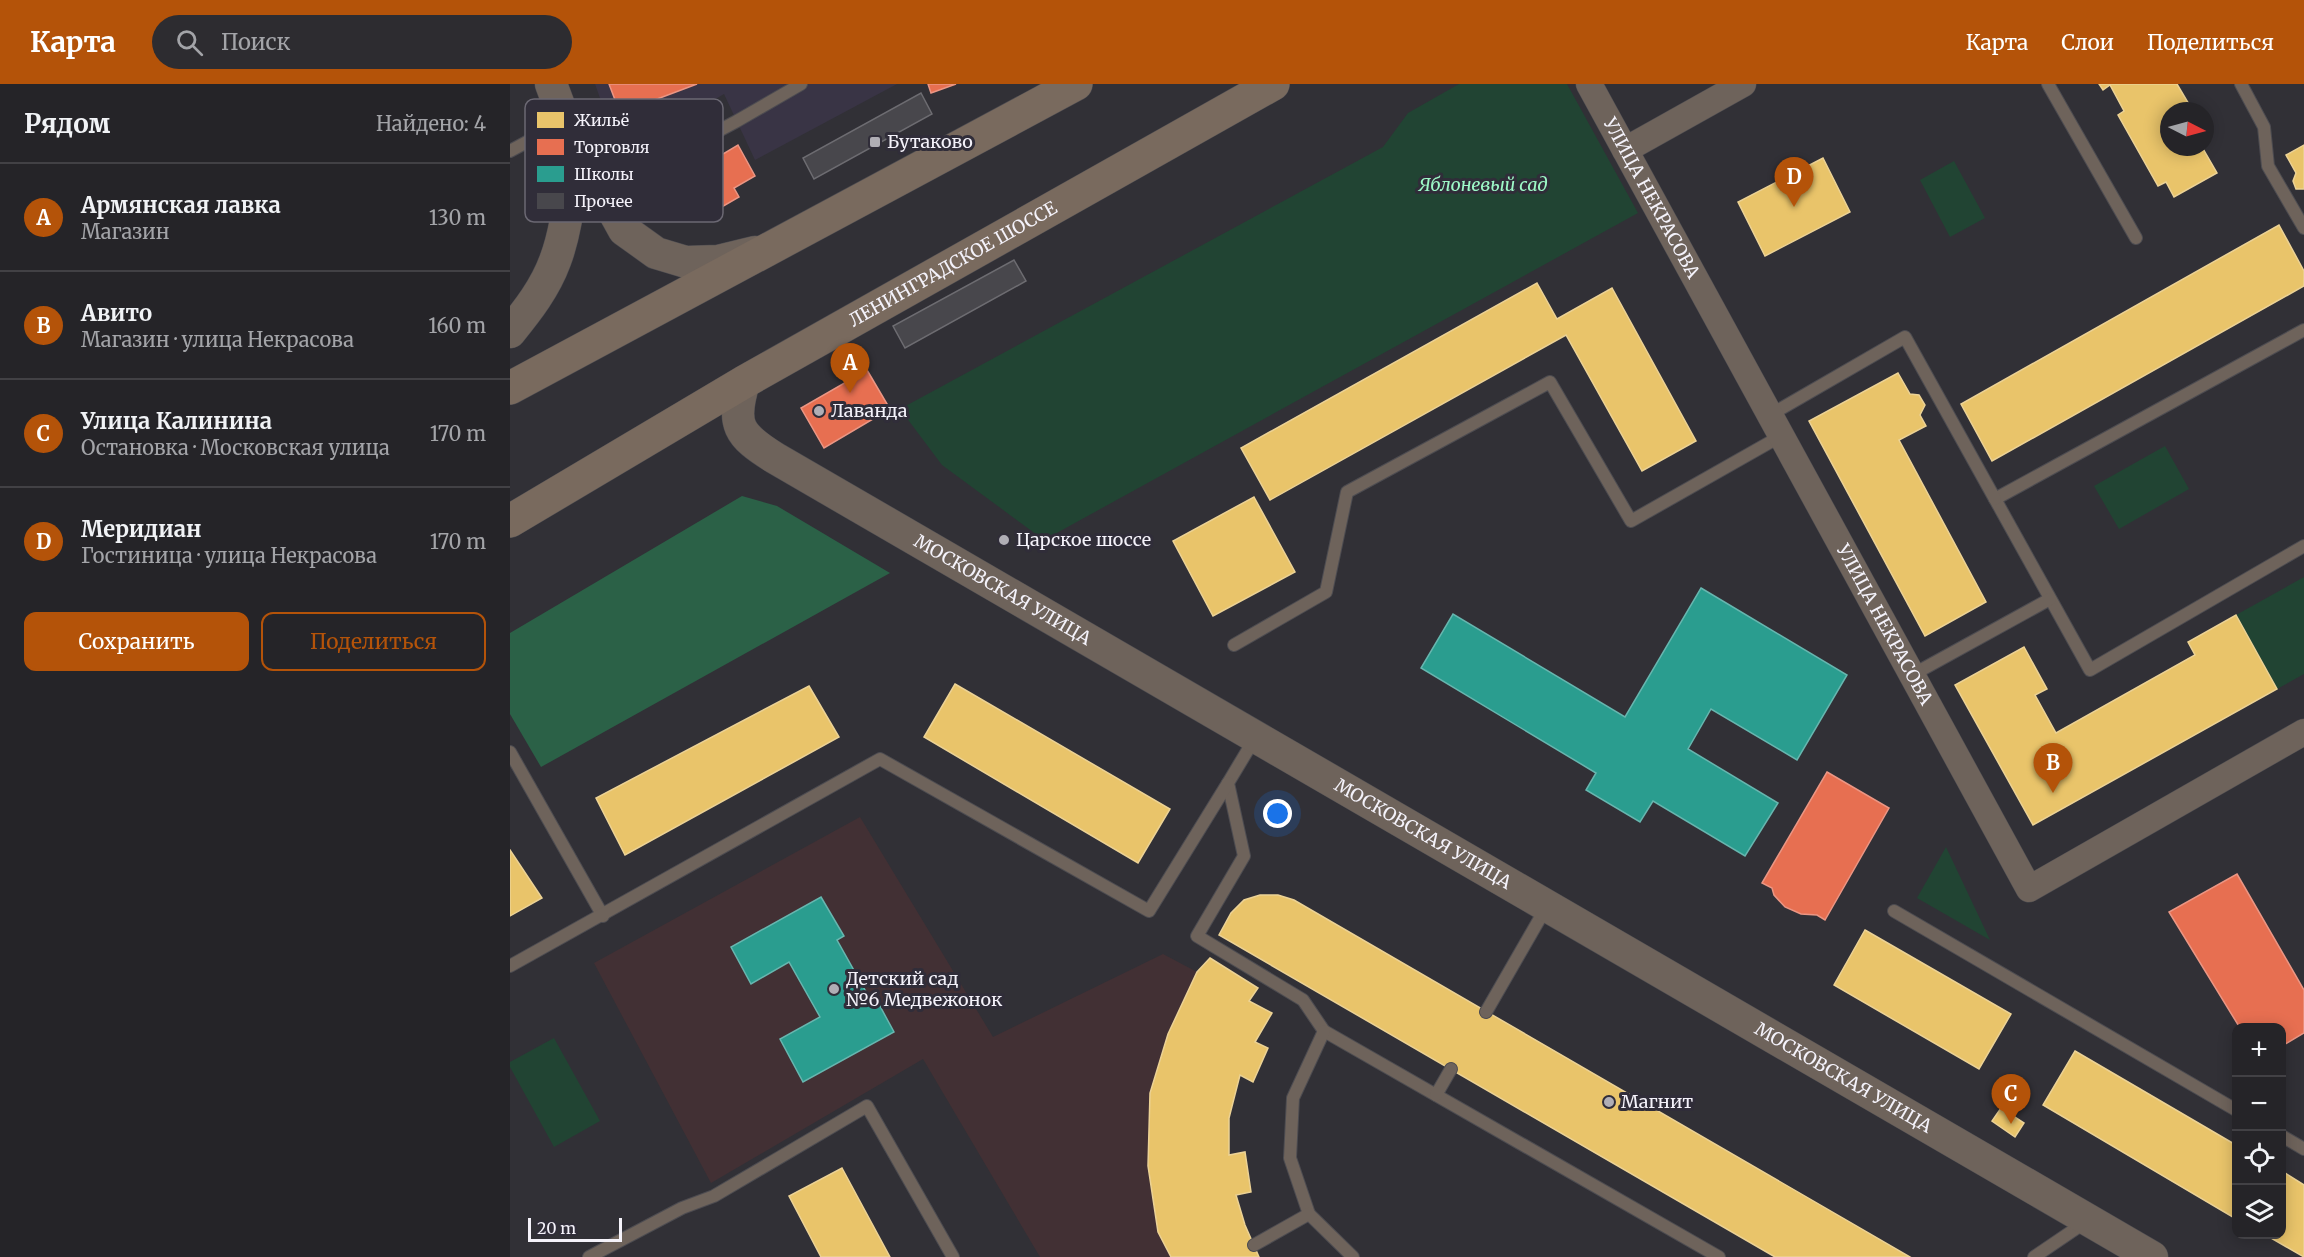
<!DOCTYPE html>
<html lang="ru">
<head>
<meta charset="utf-8">
<style>
  :root { --surface:#252428; --page:#2d2c30; --text:#f1f3f6; --muted:#a3a4a8; --line:#424145; --accent:#b45309 }
  body { margin:0; font-family:Merriweather,serif; background:var(--page); color:var(--text) }
  .controls { position:absolute; right:18px; bottom:18px; display:grid; overflow:hidden; border-radius:12px; box-shadow:0 3px 15px #0003 }
  .controls button { width:54px; height:54px; display:grid; place-items:center; padding:0; border:0; border-bottom:2px solid var(--line); background:var(--surface); color:var(--text); font:30px sans-serif }
  .compass { position:absolute; left:1650px; top:18px; width:54px; height:54px; border-radius:50%; background:var(--surface); box-shadow:0 3px 15px #0003; rotate:96deg }
  .scale { position:absolute; left:18px; bottom:15px; width:94px; box-sizing:border-box; padding-left:6px; border:3px solid #f4f2fa; border-top:0; font-size:16px; line-height:21px; white-space:nowrap; color:#f4f2fa; -webkit-text-stroke:4px #302d39; paint-order:stroke }
  .you { position:absolute; left:768px; top:730px; width:21px; height:21px; margin:-15px; border:4px solid #fff; border-radius:50%; background:#1a73e8; box-shadow:0 0 0 9px #1a73e833 }
  .badge { display:grid; place-items:center; width:39px; height:39px; border-radius:50%; background:var(--accent); color:#fff; font-size:20px; font-weight:700 }
  .pin { position:absolute; translate:-50% -50px; filter:drop-shadow(0 2px 3px #0008) }
  .pin::after { content:''; position:absolute; top:32px; width:21px; height:18px; background:inherit; clip-path:polygon(0 0,100% 0,50% 100%) }
  .list { margin:0; padding:0; list-style:none }
  h2 { display:flex; justify-content:space-between; align-items:center; height:78px; margin:0; padding:0 24px; font-size:26px }
  h2 small { font-size:20px; font-weight:400; color:var(--muted) }
  .list li { display:grid; grid-template-columns:39px 1fr auto; gap:18px; align-items:center; box-sizing:border-box; height:108px; padding:0 24px; border-top:2px solid var(--line) }
  .list b { display:block; font-size:22px; white-space:nowrap }
  .list p { margin:0; font-size:20px; white-space:nowrap; color:var(--muted) }
  .list em { font-size:20px; font-style:normal; color:var(--muted) }
  .actions { display:flex; gap:12px; padding:18px 24px }
  .actions a { flex:1; padding:14px 0; border:2px solid var(--accent); border-radius:12px; text-align:center; font-size:21px; color:var(--accent) }
  .actions .main { background:var(--accent); color:#fff }
  .icon { flex:none; width:33px; height:33px; fill:none; stroke:currentColor; stroke-width:2; stroke-linecap:round; stroke-linejoin:round }
  .map { position:relative; flex:none; width:1794px; height:1173px; overflow:hidden }
  header { display:flex; align-items:center; gap:36px; box-sizing:border-box; height:84px; padding:0 30px; background:var(--accent); color:#fff }
  header strong { font-size:28px }
  nav { display:flex; gap:33px; margin-inline-start:auto; font-size:21px }
  .search { width:420px; height:54px; background:var(--page); display:flex; align-items:center; gap:15px; box-sizing:border-box; padding:0 21px; border-radius:33px; color:var(--muted); font-size:22px }
  main { display:flex }
  aside { flex:1; background:var(--surface) }
  .map>svg:first-child { display:block }
  .built { fill:#393445 }
  .education { fill:#423034 }
  .green { fill:#214433 }
  .forest { fill:#2b6147 }
  .homes { fill:#e9c46a; stroke:#ecd295; stroke-width:1.5 }
  .shops { fill:#e76f51; stroke:#eb9684; stroke-width:1.5 }
  .schools { fill:#2a9d8f; stroke:#67b6af; stroke-width:1.5 }
  .building { fill:#48474c; stroke:#6d6c71; stroke-width:1.5 }
  .lines { fill:none; stroke-linecap:round; stroke-linejoin:round }
  .service-casing { stroke:#4d4c51; stroke-width:14 }
  .minor-casing { stroke:#4d4c51; stroke-width:27 }
  .tertiary-casing { stroke:#4d4c51; stroke-width:33 }
  .trunk-casing { stroke:#4d4c51; stroke-width:34 }
  .service { stroke:#6e635b; stroke-width:12 }
  .minor { stroke:#6e635b; stroke-width:26 }
  .tertiary { stroke:#6e635b; stroke-width:32 }
  .trunk { stroke:#796a5e; stroke-width:33 }
  .poi-dot { fill:#b0aeb5; stroke:#302d39; stroke-width:2 }
  .labels { text-anchor:middle; stroke-width:6; stroke-linejoin:round; paint-order:stroke }
  .poi-label { font-size:18px; fill:#f4f2fa; stroke:#302d39; text-anchor:start }
  .park-label { font-size:18px; font-style:italic; fill:#9efac8; stroke:#302d39 }
  .street-label { font-size:18px; fill:#f4f2fa; stroke:#302d39 }
  .key { fill:#302d39; stroke:#6b6873; stroke-width:1.5 }
  .key-label { font-size:16px; fill:#f4f2fa }
</style>
</head>
<body>
<header>
<strong>Карта</strong>
<div class="search"><svg class="icon" aria-label="search" viewBox="0 0 24 24"><circle cx="10" cy="10" r="6"/><path d="M15 15l6 6"/></svg>Поиск</div>
<nav><a>Карта</a><a>Слои</a><a>Поделиться</a></nav>
</header>
<main>
<aside>
<h2>Рядом<small>Найдено: 4</small></h2>
<ul class="list">
<li><span class="badge">A</span><div><b>Армянская лавка</b><p>Магазин</p></div><em>130 m</em></li>
<li><span class="badge">B</span><div><b>Авито</b><p>Магазин · улица Некрасова</p></div><em>160 m</em></li>
<li><span class="badge">C</span><div><b>Улица Калинина</b><p>Остановка · Московская улица</p></div><em>170 m</em></li>
<li><span class="badge">D</span><div><b>Меридиан</b><p>Гостиница · улица Некрасова</p></div><em>170 m</em></li>
</ul>
<div class="actions"><a class="main">Сохранить</a><a>Поделиться</a></div>
</aside>
<div class="map">
<svg width="1794" height="1173" viewBox="0 0 1794 1173">
  <rect width="100%" height="100%" fill="#313036"/>
  <path class="built" d="M85,0H387L245,76L214,10L124,63L106,59Z"/>
  <path class="education" d="M350,733L483,953L653,870L687,888L658,950L640,1009L638,1083L648,1148L661,1173H530L413,975L201,1099L84,879Z"/>
  <g class="green">
    <path d="M949,0H1057L1128,129L534,456L432,381L390,325L873,63L898,29Z"/>
    <path d="M1444,77L1475,134L1440,153L1410,96Z"/>
    <path d="M1655,362L1679,405L1609,445L1584,402Z"/>
    <path d="M1794,493V590L1767,605L1726,531Z"/>
    <path d="M1436,763L1480,856L1407,814Z"/>
    <path d="M44,954L90,1037L44,1063L0,983V978Z"/>
  </g>
  <path class="forest" d="M232,412L267,422L380,489L31,683L0,630V549Z"/>
  <g class="homes">
    <path d="M1589,0H1667L1683,27H1659V63H1692L1707,89L1664,113L1656,98L1648,102L1608,31L1614,27L1600,1L1593,6Z"/>
    <path d="M1794,61V105H1786L1783,97L1786,89L1776,71Z"/>
    <path d="M1313,74L1340,128L1255,172L1228,118Z"/>
    <path d="M1769,141L1794,187V202L1482,377L1451,320Z"/>
    <path d="M1027,199L1047,235L1102,204L1186,357L1132,387L1056,251L760,416L731,364Z"/>
    <path d="M1388,289L1400,310L1409,311L1415,321L1410,331L1416,342L1389,356L1476,518L1415,552L1299,337Z"/>
    <path d="M744,413L785,488L703,532L663,457Z"/>
    <path d="M1726,531L1767,605L1523,741L1445,601L1514,563L1537,605L1525,611L1546,649L1685,571L1678,558Z"/>
    <path d="M445,600L660,725L628,779L414,653Z"/>
    <path d="M299,602L329,653L115,771L86,714Z"/>
    <path d="M0,766L32,814L0,832Z"/>
    <path d="M750,811H768L784,816L1400,1173H1265L709,851L721,829L734,816Z"/>
    <path d="M1355,846L1501,930L1469,985L1324,901Z"/>
    <path d="M700,874L748,904L739,917L762,929L745,958L758,964L743,998L730,991L719,1034V1071L735,1068L741,1108L726,1111L735,1141L749,1173H661L648,1148L638,1082L640,1009L658,950L687,888Z"/>
    <path d="M1565,967L1726,1061V1135L1533,1021Z"/>
    <path d="M1491,1024L1514,1039L1505,1053L1482,1037Z"/>
    <path d="M332,1084L380,1173H311L279,1112Z"/>
    <path d="M1772,1087L1794,1101V1173L1754,1150H1772Z"/>
  </g>
  <g class="shops">
    <path d="M99,0H187L110,29Z"/>
    <path d="M418,0H446L421,9Z"/>
    <path d="M228,61L245,92L224,104L229,113L198,131L176,92Z"/>
    <path d="M357,286L380,325L314,364L291,324Z"/>
    <path d="M1317,688L1379,724L1315,836L1307,831L1291,830L1275,823L1264,811L1262,804L1252,799Z"/>
    <path d="M1727,790L1794,906V949L1772,962V944H1730L1659,828Z"/>
  </g>
  <g class="schools">
    <path d="M1191,504L1337,591L1287,676L1201,625L1178,665L1268,719L1235,772L1143,717L1130,738L1076,706L1086,689L911,584L943,530L1115,633Z"/>
    <path d="M311,813L334,852L327,856L359,913L364,911L384,948L293,998L270,955L310,933L279,878L241,900L221,863Z"/>
  </g>
  <g class="building">
    <path d="M411,9L422,30L304,95L293,74Z"/>
    <path d="M504,176L516,197L395,264L383,242Z"/>
  </g>
  <g class="lines">
    <g class="service-casing">
      <g id="service">
        <path d="M1538,0L1626,154"/>
        <path d="M1731,0L1754,43L1758,82L1794,144"/>
        <path d="M0,67L54,38"/>
        <path d="M94,108L227,37L291,0"/>
        <path d="M1794,246L1485,415L1580,586L1794,462"/>
        <path d="M1260,331L1395,253L1485,415"/>
        <path d="M724,561L816,508L837,408L1040,298L1121,437L1271,352"/>
        <path d="M1402,591L1540,515"/>
        <path d="M745,654L718,699L734,772L687,852L793,916L814,947L1209,1173"/>
        <path d="M0,668L93,832"/>
        <path d="M1384,827L1726,1026"/>
        <path d="M0,882L370,675L639,827L718,699"/>
        <path d="M976,928L1037,822"/>
        <path d="M926,1011L941,985"/>
        <path d="M1772,1052L1794,1065"/>
        <path d="M799,1130L780,1074L783,1014L814,947"/>
        <path d="M744,1161L799,1130L843,1173"/>
        <path d="M79,1173L172,1124L204,1112L357,1022L443,1173"/>
        <path d="M1524,1173L1577,1137"/>
      </g>
    </g>
    <g class="minor-casing">
      <g id="minor">
        <path id="s1" d="M1079,0L1519,805L1794,648"/>
        <path d="M1115,66L1233,0"/>
      </g>
    </g>
    <g class="tertiary-casing">
      <g id="tertiary">
        <path d="M41,0L66,67L93,108L114,146L146,169L176,178L208,177L245,168"/>
        <path d="M0,248C18,226 35,204 45,177C58,143 60,103 66,67"/>
        <path id="s2" d="M234,298C221,341 228,351 265,374L1642,1173"/>
      </g>
    </g>
    <g class="trunk-casing">
      <g id="trunk">
        <path d="M0,304L566,0"/>
        <path id="s3" d="M0,437L234,298L763,0"/>
      </g>
    </g>
    <use href="#service" class="service"/>
    <use href="#minor" class="minor"/>
    <use href="#tertiary" class="tertiary"/>
    <use href="#trunk" class="trunk"/>
  </g>
  <g class="poi-dot">
    <rect x="359" y="52" width="12" height="12" rx="3"/>
    <circle cx="309" cy="327" r="6"/>
    <circle cx="494" cy="456" r="6"/>
    <circle cx="324" cy="905" r="6"/>
    <circle cx="1099" cy="1018" r="6"/>
  </g>
  <g class="labels">
    <g class="poi-label">
      <text x="377" y="64">Бутаково</text>
      <text x="321" y="333">Лаванда</text>
      <text x="506" y="462">Царское шоссе</text>
      <text x="336" y="901">Детский сад<tspan x="336" dy="21">№6 Медвежонок</tspan></text>
      <text x="1111" y="1024">Магнит</text>
    </g>
    <g class="park-label">
      <text x="973" y="107">Яблоневый сад</text>
    </g>
    <g class="street-label">
      <text dy="6" stroke="none"><textPath href="#s1" startOffset="130">УЛИЦА НЕКРАСОВА</textPath></text>
      <text dy="6" stroke="none"><textPath href="#s3" startOffset="512">ЛЕНИНГРАДСКОЕ ШОССЕ</textPath></text>
      <text dy="6" stroke="none"><textPath href="#s2" startOffset="356">МОСКОВСКАЯ УЛИЦА</textPath></text>
      <text dy="6" stroke="none"><textPath href="#s1" startOffset="616">УЛИЦА НЕКРАСОВА</textPath></text>
      <text dy="6" stroke="none"><textPath href="#s2" startOffset="842">МОСКОВСКАЯ УЛИЦА</textPath></text>
      <text dy="6" stroke="none"><textPath href="#s2" startOffset="1328">МОСКОВСКАЯ УЛИЦА</textPath></text>
    </g>
  </g>
  <rect x="15" y="15" width="198" height="123" rx="9" class="key"/>
  <rect x="27" y="28" width="27" height="16" fill="#e9c46a"/>
  <rect x="27" y="55" width="27" height="16" fill="#e76f51"/>
  <rect x="27" y="82" width="27" height="16" fill="#2a9d8f"/>
  <rect x="27" y="109" width="27" height="16" fill="#48474c"/>
  <g class="key-label">
    <text x="64" y="42">Жильё</text>
    <text x="64" y="69">Торговля</text>
    <text x="64" y="96">Школы</text>
    <text x="64" y="123">Прочее</text>
  </g>
</svg>
<div class="controls">
<button>+</button>
<button>−</button>
<button><svg class="icon" aria-label="locate" viewBox="0 0 24 24"><circle cx="12" cy="12" r="6"/><path d="M12 2v4M12 18v4M2 12h4M18 12h4"/></svg></button>
<button><svg class="icon" aria-label="layers" viewBox="0 0 24 24"><path d="M12 4l9 5-9 5-9-5zM3 14l9 5 9-5"/></svg></button>
</div>
<svg class="compass" viewBox="-18 -18 36 36"><path d="M0-13l5 13h-10z" fill="#e53935"/><path d="M0 13l5-13h-10z" fill="#a3a4a8"/></svg>
<div class="scale">20 m</div>
<div class="you"></div>
<div class="pin badge" style="left:340px;top:309px">A</div>
<div class="pin badge" style="left:1543px;top:709px">B</div>
<div class="pin badge" style="left:1501px;top:1040px">C</div>
<div class="pin badge" style="left:1284px;top:123px">D</div>
</div>
</main>
</body>
</html>
